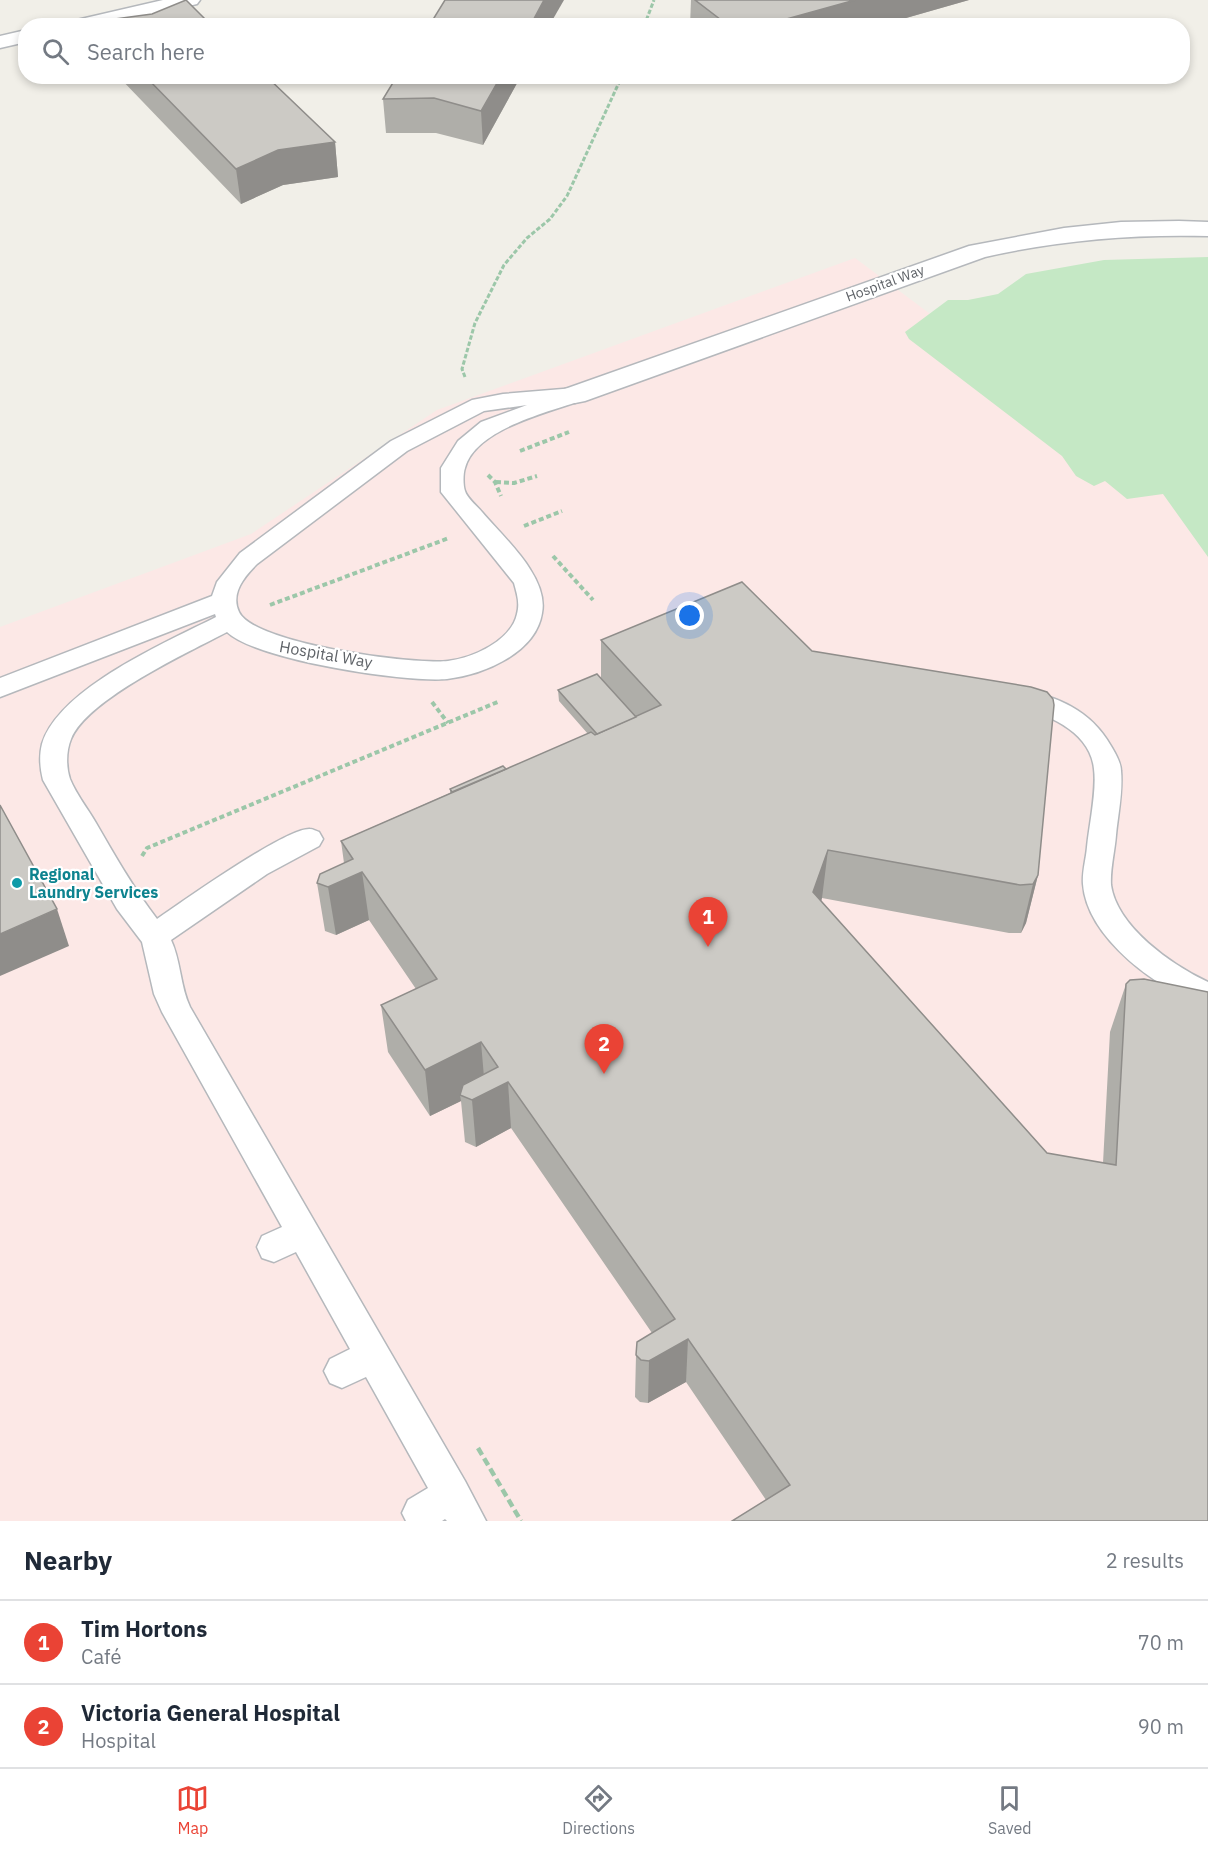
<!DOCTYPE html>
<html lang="en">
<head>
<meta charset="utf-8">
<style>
  :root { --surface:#fff; --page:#f2f2f3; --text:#1f2937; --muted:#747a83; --line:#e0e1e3; --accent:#ea4335 }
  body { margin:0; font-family:"IBM Plex Sans",sans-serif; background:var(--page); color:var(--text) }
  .you { position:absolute; left:690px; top:616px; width:21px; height:21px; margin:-15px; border:4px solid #fff; border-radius:50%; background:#1a73e8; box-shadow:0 0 0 9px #1a73e833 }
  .badge { display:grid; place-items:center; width:39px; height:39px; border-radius:50%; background:var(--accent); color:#fff; font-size:20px; font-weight:700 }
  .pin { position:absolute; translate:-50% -50px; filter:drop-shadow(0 2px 3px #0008) }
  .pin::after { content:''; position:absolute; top:32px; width:21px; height:18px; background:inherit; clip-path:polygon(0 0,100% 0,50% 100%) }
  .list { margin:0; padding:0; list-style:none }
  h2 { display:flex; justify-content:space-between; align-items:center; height:78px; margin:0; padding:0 24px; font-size:26px }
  h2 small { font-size:20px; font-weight:400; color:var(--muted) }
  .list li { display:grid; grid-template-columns:39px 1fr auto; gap:18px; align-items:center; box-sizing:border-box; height:84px; padding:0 24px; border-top:2px solid var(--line) }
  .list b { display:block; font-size:22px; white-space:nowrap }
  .list p { margin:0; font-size:20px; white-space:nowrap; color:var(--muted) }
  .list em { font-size:20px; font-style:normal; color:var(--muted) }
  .icon { flex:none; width:33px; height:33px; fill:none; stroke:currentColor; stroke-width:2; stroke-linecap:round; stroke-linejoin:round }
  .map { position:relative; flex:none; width:1208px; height:1521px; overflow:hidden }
  .search { position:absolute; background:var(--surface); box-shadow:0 3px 9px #0003; left:18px; right:18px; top:18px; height:66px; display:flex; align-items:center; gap:15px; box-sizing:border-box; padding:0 21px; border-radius:24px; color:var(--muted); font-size:22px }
  .sheet { height:246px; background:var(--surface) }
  nav { display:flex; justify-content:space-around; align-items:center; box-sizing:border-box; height:84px; border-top:2px solid var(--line); background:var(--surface); font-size:16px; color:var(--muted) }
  nav a { display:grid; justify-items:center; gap:3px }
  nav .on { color:var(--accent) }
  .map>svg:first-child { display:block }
  .medical { fill:#fce8e6 }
  .green { fill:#c5e8c5 }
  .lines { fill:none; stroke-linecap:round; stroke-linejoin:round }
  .service-casing { stroke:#b5b8bc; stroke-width:3 }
  .minor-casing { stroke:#b5b8bc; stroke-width:3 }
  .tertiary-casing { stroke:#b5b8bc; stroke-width:3 }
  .path-far2 { stroke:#9cc7a9; stroke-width:3; stroke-dasharray:4.5 2; stroke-linecap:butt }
  .path-far1 { stroke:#9cc7a9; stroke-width:4; stroke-dasharray:5 3; stroke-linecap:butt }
  .path { stroke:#9cc7a9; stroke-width:4.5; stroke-dasharray:8 4; stroke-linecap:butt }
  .service { fill:#fff; fill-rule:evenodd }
  .minor { fill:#fff; fill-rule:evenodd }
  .tertiary { fill:#fff; fill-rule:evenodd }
  .wall { fill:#afaea9 }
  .shaded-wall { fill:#8f8d8a }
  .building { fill:#cccac5; stroke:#8f8d8a; stroke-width:1.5 }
  .culture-dot { fill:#0f9aa8; stroke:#fff; stroke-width:2 }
  .labels { text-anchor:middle; stroke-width:4.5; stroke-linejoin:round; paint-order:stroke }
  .far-street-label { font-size:14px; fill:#5f6368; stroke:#fff }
  .street-label { font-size:16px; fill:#5f6368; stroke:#fff }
  .culture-label { font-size:16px; font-weight:bold; fill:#0d838f; stroke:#fff; text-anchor:start }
</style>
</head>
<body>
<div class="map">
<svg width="1208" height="1521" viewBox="0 0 1208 1521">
  <rect width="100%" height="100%" fill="#f1efe8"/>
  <path class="medical" d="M855,258L1167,490L1208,550V1521H0V627L251,534L437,410Z"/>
  <path class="green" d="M1208,257V557L1163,494L1127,499L1105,481L1094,486L1076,476L1062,456L909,339L905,332L948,300H968L998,294L1026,274L1104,260Z"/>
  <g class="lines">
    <g class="service-casing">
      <g id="service">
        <path d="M575,388L583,390L586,395L583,400C549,412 475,429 465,468C463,473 463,486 465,491C467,498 477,506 482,512C504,538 549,577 542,613C536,653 483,675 447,679C406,683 256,660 227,632C189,652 87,699 71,739C66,751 66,767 70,779C76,794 88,809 96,823C115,856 134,889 157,919C182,902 287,827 310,829C313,829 316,831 319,832L323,839L319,846L267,874L171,940C181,961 180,986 190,1007L465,1481L486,1521H447L445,1519L442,1521H406L402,1513L408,1500L428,1488L366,1377L342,1388L330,1383L324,1371L330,1359L350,1349L296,1252L274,1262L262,1258L257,1247L262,1236L282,1227L162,1012L154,994L142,942L117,909L43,780C40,768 39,756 42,744C59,688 167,642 216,617L215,614L0,697V678L212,596L217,582L240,553L391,441L472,400L503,394ZM527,405L481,422L458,441L441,468V492L514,583C517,594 520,603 517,614C511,641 473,658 448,661C414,665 254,644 239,612C230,593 245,576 257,564L407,451L484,411Z"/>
        <path d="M1018,688C1057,697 1090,709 1111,746C1115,753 1121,762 1121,771C1123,792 1118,814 1116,835C1115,850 1110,869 1111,885C1117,927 1172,965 1208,982V1007C1160,991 1087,939 1083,884C1082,872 1086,859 1087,847C1089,826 1097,790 1094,769C1090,728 1042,713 1009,703L1005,697L1009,691Z"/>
      </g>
    </g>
    <g class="minor-casing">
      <g id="minor">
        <path d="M163,0H200L197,4L105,26H65L68,22Z"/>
        <path d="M26,30V42L0,48V36Z"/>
      </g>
    </g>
    <g class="tertiary-casing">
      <path id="tertiary" d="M1179,221L1208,222V236C1133,234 1059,240 985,257L585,401L575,403L565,401L562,395L565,389L969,246L1064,228L1121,222Z"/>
    </g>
    <g class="path-far2">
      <path d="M644,26L654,0"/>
      <path d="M465,377L462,369L475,323L504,265L527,238L550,219L567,196L622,76"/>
    </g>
    <g class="path-far1">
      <path d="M520,451L569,432"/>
      <path d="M488,475L495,482L501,496"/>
      <path d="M496,482L514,483L537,476"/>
      <path d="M524,526L562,511"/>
      <path d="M553,556L593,600"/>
      <path d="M270,605L449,538"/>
      <path d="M432,702L448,723"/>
      <path d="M142,856L147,848L500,701"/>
    </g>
    <path class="path" d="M478,1448L521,1521"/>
    <use href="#service" class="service"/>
    <use href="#minor" class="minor"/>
    <use href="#tertiary" class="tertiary"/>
  </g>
  <g class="wall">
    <path d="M691,0H969L878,26H690Z"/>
    <path d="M118,76H266L335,142L338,177L283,185L241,204Z"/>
    <path d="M397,76H521L483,145L436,133H386L383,99Z"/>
    <path d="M601,640L1038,875L1026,923L1021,933H1009L822,898L821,902L1047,1153L1103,1163L1110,1032L1126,984L1208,1521L766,1500L686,1382L648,1403L640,1402L635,1397L636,1355L652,1333L511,1128L476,1147L465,1142L461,1101L430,1116L388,1052L381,1005L416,989L369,920L336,935L325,931L317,883L344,863L341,841L450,793V789L506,769L588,734L559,701L558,690L601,678Z"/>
  </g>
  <g class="shaded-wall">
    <path d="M544,0H564L549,26H530Z"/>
    <path d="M855,0H969L878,26H761Z"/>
    <path d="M501,76H521L483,145L481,111Z"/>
    <path d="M335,142L338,177L283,185L241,204L236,169L278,150Z"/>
    <path d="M828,850L822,898L807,941L813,892Z"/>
    <path d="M362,872L369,920L336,935L328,887Z"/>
    <path d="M1038,875L1026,923L1021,933L1033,884Z"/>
    <path d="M57,909L69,946L0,976V934Z"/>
    <path d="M481,1042L485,1089L460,1095L461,1101L430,1116L425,1070Z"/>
    <path d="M508,1082L511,1128L476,1147L472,1100Z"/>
    <path d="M688,1339L686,1382L648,1403L649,1361Z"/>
  </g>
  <g class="building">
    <path d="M186,0L212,26H95L92,22L152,14Z"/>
    <path d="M445,0H544L530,26H429Z"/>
    <path d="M695,0H855L761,26H729Z"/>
    <path d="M145,76H266L335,142L278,150L236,169Z"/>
    <path d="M397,76H501L481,111L434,98L383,99Z"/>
    <path d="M742,582L812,651L1031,687L1047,692L1053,699L1054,705L1038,875L1033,884L1020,885L828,850L813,892L1047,1153L1116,1165L1126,984L1130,980L1144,979L1208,992V1521H732L790,1485L688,1339L649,1361L641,1360L636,1355L637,1342L675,1319L508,1082L472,1100L460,1095L463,1085L498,1067L481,1042L425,1070L381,1005L437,979L362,872L328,887L317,883L320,874L353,859L341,841L591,732L595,735L661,705L601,640Z"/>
    <path d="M597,674L636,717L597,734L558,690Z"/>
    <path d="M503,766L506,769L452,792L450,789Z"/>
    <path d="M0,805L57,909L0,934Z"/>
  </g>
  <circle class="culture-dot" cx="17" cy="883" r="6"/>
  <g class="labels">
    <g class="far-street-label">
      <text transform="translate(885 283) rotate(-20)" y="5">Hospital Way</text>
    </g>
    <g class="street-label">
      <text transform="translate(326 654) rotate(10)" y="6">Hospital Way</text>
    </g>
    <g class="culture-label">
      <text x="29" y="880">Regional<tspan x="29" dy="18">Laundry Services</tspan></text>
    </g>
  </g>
</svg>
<div class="you"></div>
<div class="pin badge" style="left:708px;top:947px">1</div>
<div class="pin badge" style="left:604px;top:1074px">2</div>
<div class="search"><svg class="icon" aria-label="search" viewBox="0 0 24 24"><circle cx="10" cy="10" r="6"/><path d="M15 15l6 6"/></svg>Search here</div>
</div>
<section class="sheet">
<h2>Nearby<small>2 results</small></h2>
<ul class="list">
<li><span class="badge">1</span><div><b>Tim Hortons</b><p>Café</p></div><em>70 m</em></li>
<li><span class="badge">2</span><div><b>Victoria General Hospital</b><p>Hospital</p></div><em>90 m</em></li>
</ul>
</section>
<nav>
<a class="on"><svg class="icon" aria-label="map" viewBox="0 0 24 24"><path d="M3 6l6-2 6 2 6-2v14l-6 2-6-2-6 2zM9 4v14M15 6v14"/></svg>Map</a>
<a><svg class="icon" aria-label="directions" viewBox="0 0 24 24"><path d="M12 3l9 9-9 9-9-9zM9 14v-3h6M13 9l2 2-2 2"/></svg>Directions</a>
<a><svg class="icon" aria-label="saved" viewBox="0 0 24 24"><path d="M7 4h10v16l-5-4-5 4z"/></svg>Saved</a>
</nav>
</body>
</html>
